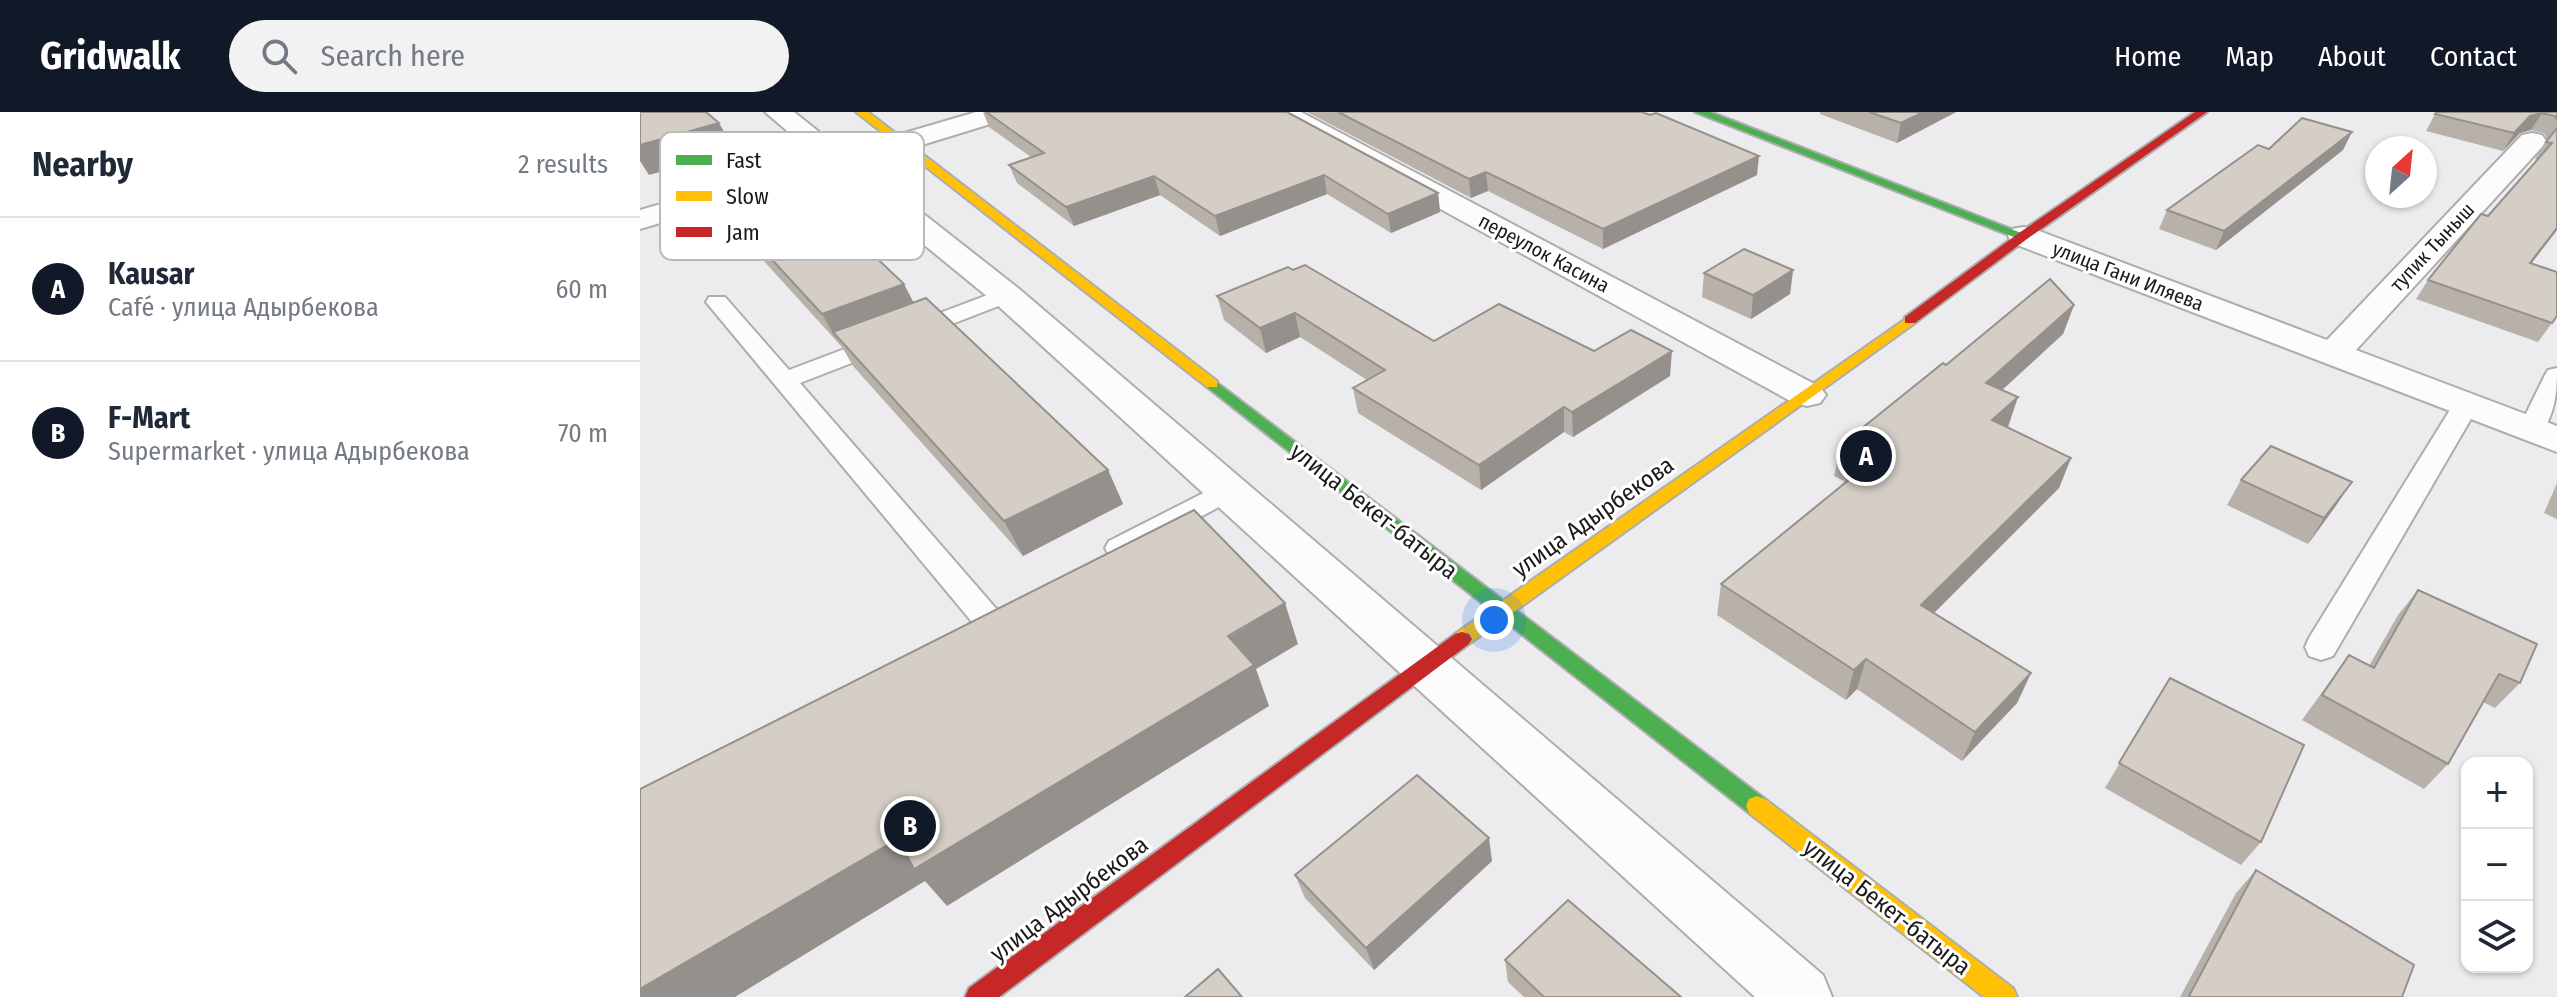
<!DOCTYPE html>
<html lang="en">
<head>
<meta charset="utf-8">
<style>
  :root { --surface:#fff; --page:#f2f2f3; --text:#1f2937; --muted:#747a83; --line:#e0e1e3; --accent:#111827 }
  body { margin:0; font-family:"Fira Sans Condensed",sans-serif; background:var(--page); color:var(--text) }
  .controls { position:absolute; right:24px; bottom:24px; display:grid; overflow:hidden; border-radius:16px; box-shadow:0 2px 6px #0004 }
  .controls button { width:72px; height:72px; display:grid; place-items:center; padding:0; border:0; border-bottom:2px solid var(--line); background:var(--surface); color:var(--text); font:40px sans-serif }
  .compass { position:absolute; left:1725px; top:24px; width:72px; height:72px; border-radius:50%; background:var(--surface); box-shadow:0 2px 6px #0004; rotate:27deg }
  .you { position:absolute; left:854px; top:508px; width:28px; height:28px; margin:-20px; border:6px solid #fff; border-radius:50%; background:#1a73e8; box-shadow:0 0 0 12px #1a73e833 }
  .badge { display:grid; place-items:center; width:52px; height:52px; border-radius:50%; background:var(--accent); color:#fff; font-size:26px; font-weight:700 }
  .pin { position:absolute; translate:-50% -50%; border:4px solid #fff; box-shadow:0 2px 8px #0006 }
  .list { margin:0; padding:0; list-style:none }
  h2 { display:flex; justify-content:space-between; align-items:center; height:104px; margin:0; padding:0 32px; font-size:34px }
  h2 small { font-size:26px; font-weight:400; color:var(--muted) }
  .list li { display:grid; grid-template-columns:52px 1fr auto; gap:24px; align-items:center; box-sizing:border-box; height:144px; padding:0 32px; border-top:2px solid var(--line) }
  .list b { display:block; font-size:30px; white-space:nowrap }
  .list p { margin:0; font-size:26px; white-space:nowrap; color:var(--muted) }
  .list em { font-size:26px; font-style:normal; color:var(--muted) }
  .icon { flex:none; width:44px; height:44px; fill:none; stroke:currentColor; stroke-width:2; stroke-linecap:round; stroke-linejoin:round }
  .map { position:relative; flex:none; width:1917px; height:885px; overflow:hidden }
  header { display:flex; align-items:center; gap:48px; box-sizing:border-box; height:112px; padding:0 40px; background:var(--accent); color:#fff }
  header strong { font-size:38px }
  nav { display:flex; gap:44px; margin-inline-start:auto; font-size:28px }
  .search { width:560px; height:72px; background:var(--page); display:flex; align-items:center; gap:20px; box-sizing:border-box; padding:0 28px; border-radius:44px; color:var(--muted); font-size:30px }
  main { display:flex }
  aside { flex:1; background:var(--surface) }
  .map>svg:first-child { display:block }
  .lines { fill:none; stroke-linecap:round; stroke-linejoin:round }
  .lane-casing { stroke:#adadaf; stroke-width:4 }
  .street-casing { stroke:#adadaf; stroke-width:4 }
  .fast-casing { stroke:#adadaf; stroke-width:4 }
  .slow-casing { stroke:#adadaf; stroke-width:4 }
  .jam-casing { stroke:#adadaf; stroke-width:4 }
  .lane { fill:#fcfcfc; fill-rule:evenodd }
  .street { fill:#fcfcfc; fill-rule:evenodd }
  .fast { fill:#4caf50; fill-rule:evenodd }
  .slow { fill:#ffc107; fill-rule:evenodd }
  .jam { fill:#c62828; fill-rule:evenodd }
  .wall { fill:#b7b1aa }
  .shaded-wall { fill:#95908b }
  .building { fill:#d5cec6; stroke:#95908b; stroke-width:2 }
  .labels { text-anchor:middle; stroke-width:6; stroke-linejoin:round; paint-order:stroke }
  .far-street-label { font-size:20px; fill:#1a1a1b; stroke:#fff }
  .street-label { font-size:24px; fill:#1a1a1b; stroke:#fff }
  .key { fill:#fff; stroke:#bababb; stroke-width:2 }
  .key-label { font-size:22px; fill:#1a1a1b }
</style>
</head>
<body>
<header>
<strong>Gridwalk</strong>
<div class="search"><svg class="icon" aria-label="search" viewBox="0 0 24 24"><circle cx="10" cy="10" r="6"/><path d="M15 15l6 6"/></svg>Search here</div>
<nav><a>Home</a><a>Map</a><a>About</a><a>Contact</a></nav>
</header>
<main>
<aside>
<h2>Nearby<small>2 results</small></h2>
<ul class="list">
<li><span class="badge">A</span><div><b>Kausar</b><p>Café · улица Адырбекова</p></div><em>60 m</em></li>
<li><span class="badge">B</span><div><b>F-Mart</b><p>Supermarket · улица Адырбекова</p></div><em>70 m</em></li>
</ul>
</aside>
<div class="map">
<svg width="1917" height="885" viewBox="0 0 1917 885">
  <rect width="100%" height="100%" fill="#ecebee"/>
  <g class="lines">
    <g class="lane-casing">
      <g id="lane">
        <path d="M366,176L374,178L377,183L374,188L160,271L359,500L364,508L359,516L348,520L337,516L66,190L69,185H85L149,258Z"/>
        <path d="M1917,256C1917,282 1915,301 1900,324L1891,326L1882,324L1878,318L1905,263L1908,258Z"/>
        <path d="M1826,285L1835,287L1839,293L1693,544L1681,548L1669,544L1665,535L1669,526L1813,293L1817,287Z"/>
        <path d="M587,369L597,371L601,378L597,385L491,443L480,446L469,443L465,436L469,429Z"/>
      </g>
    </g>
    <g class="street-casing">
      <g id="street">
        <path d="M125,0H154L203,39L336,0H377L373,5L220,52L378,176L1183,863L1192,885H1115L354,190L194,59L0,117V98L179,46Z"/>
        <path d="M629,0H661L1180,275L1186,283L1180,291L1167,294L1154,291L633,5Z"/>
        <path d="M1892,21L1902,23L1906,29L1902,35L1716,238L1917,314V340L1372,131L1368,124L1372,117L1383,115L1394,117L1687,228L1882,23Z"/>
      </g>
    </g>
    <g class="fast-casing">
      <g id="fast">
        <path d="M1055,0H1070L1389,124L1379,127Z"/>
        <path d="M572,267L1125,687L1128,694L1125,701L1117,704L1109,701L567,275L564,272Z"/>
      </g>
    </g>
    <g class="slow-casing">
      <g id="slow">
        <path d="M216,0H228L577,269V275H567Z"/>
        <path d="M1270,204L1277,208L1275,211L829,532H815L812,527L815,522Z"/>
        <path d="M1117,684L1125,687L1373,876L1377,885H1344L1109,701L1106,694L1109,687Z"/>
      </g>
    </g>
    <g class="jam-casing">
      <g id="jam">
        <path d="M1555,0H1567L1387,127L1275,211H1265V205L1379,121Z"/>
        <path d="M822,520L829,522L832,527L829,532L359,885H325L329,876L815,522Z"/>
      </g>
    </g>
    <use href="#lane" class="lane"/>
    <use href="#street" class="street"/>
    <use href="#fast" class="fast"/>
    <use href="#slow" class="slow"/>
    <use href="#jam" class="jam"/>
  </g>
  <g class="wall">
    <path d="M343,0H647L798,81L800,100L751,121L687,82L580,124L520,83L434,114L377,71L369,53L391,45L349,15Z"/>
    <path d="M667,0H1002L1117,63L963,137L848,79L831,86Z"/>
    <path d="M1180,0H1316L1257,31L1180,2Z"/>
    <path d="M1917,0V118L1891,152L1917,204L1898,230L1776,187L1788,168L1848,104L1898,48L1895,47L1907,28L1904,21L1891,18L1880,21L1863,39L1786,19L1795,2Z"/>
    <path d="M1629,37L1703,38L1576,138L1519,117L1527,98Z"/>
    <path d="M91,103L273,190L468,358L483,392L383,444L213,254L202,235L111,135Z"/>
    <path d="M653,158L794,229L954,239L1030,264L933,325L924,320L841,378L718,301L713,276L727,268L660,225L626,241L584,208L577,184Z"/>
    <path d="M1153,158L1150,182L1111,207L1062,185L1064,161Z"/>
    <path d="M1434,193L1423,222L1362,278L1367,316L1431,346L1419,376L1294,501L1391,561L1377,591L1322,649L1217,577L1206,588L1077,503L1081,472L1206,370L1194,364L1201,333L1306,253Z"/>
    <path d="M1601,368L1695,395L1668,432L1587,393Z"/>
    <path d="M1917,371V407L1904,401Z"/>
    <path d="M1778,478L1880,571L1855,596L1843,590L1808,652L1784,677L1662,608L1709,543L1729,554L1758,503Z"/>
    <path d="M1530,566L1621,730L1601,753L1465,676Z"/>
    <path d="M852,749L734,858L665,786L655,763Z"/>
    <path d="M1616,758L1762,885H1540L1596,781Z"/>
    <path d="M865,848L1041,885H884L868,870Z"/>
  </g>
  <g class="shaded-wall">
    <path d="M1283,0H1316L1257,31L1261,11Z"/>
    <path d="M1902,1L1891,18L1880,21L1863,39L1874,21L1890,4Z"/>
    <path d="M79,11L95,39L9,63L0,49V33Z"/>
    <path d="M1712,20L1703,38L1576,138L1584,119Z"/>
    <path d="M1119,44L1117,63L963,137V117Z"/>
    <path d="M846,60L848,79L831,86L829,67Z"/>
    <path d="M684,63L687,82L580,124L575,104Z"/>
    <path d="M514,64L520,83L434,114L426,95Z"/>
    <path d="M798,81L800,100L751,121L748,102Z"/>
    <path d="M1917,116V118L1877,170L1890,151Z"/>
    <path d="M1153,158L1150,182L1111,207L1113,183Z"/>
    <path d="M264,172L281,205L193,220L201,235L182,202Z"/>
    <path d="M1434,193L1423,222L1337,301L1346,271Z"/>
    <path d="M655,201L660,225L626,241L620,216Z"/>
    <path d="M1032,239L1030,264L933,325L932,300Z"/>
    <path d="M1378,285L1368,315L1342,339L1352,308Z"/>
    <path d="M924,295V320L841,378L839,353Z"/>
    <path d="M1431,346L1419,376L1271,524L1281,493Z"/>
    <path d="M468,358L483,392L383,444L364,409Z"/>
    <path d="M1712,370L1695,395L1668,432L1684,406Z"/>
    <path d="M645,491L658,532L616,557L629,594L307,794L285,769L95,885H0V877Z"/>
    <path d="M1226,547L1217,577L1206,588L1214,558Z"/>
    <path d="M1391,561L1377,591L1322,649L1335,620Z"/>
    <path d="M849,726L852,749L734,858L726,836Z"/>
  </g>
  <g class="building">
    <path d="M0,0H66L79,11L0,33Z"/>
    <path d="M346,0H647L798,81L748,102L684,63L575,104L514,64L426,95L369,53L404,41Z"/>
    <path d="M698,0H1002L1010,3L1016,1L1119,44L963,117L846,60L829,67Z"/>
    <path d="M1229,0H1283L1261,11Z"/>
    <path d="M1797,0H1917V8L1915,4L1902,1L1890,4L1874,21L1795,2Z"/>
    <path d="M1662,6L1712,20L1584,119L1527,98L1618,33L1629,37Z"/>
    <path d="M1917,16V116L1890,151L1917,160V204L1912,211L1788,168L1841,102L1848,104L1912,31L1906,30Z"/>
    <path d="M167,80L264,172L182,202L91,103Z"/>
    <path d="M1104,137L1153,158L1113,183L1064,161Z"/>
    <path d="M665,153L794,229L859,192L954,239L991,218L1032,239L932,300L924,295L839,353L713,276L745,258L655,201L620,216L577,184L648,155L653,158Z"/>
    <path d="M1410,167L1434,193L1346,271L1378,285L1352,308L1431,346L1281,493L1391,561L1335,620L1226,547L1214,558L1081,472L1232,349L1201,333L1303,251L1306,253Z"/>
    <path d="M286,186L468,358L364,409L193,220Z"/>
    <path d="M1631,334L1712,370L1684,406L1601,368Z"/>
    <path d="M554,398L645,491L588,524L614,553L274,757L258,727L0,877V677Z"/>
    <path d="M1778,478L1897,532L1880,571L1859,562L1808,652L1682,583L1709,543L1734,556Z"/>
    <path d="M1530,566L1664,633L1621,730L1479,651Z"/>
    <path d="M777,663L849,726L726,836L655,763Z"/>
    <path d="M1616,758L1774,853L1762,885H1551L1549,884Z"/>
    <path d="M928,788L1041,885H904L865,848Z"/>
    <path d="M578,857L602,885H545Z"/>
  </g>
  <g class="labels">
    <g class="far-street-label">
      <text transform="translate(1792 135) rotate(-47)" y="7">тупик Тыныш</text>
      <text transform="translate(904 141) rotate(28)" y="7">переулок Касина</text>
      <text transform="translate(1488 164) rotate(21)" y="7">улица Гани Иляева</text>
    </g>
    <g class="street-label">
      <text transform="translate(734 399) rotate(38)" y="8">улица Бекет-батыра</text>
      <text transform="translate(953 405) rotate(-35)" y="8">улица Адырбекова</text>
      <text transform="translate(429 787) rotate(-37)" y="8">улица Адырбекова</text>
      <text transform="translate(1247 795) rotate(38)" y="8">улица Бекет-батыра</text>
    </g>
  </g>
  <rect x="20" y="20" width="264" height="128" rx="12" class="key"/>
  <rect x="36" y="43" width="36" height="10" fill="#4caf50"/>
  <rect x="36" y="79" width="36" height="10" fill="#ffc107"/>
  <rect x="36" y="115" width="36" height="10" fill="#c62828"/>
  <g class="key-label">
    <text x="86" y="56">Fast</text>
    <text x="86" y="92">Slow</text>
    <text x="86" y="128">Jam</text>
  </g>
</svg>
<div class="controls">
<button>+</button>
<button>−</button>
<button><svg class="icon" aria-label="layers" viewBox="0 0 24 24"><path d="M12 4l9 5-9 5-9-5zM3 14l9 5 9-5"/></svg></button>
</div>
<svg class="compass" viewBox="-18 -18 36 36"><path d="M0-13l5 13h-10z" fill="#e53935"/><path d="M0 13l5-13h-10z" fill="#747a83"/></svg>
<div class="you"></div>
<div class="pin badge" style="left:1226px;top:344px">A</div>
<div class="pin badge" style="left:270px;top:714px">B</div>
</div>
</main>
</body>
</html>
